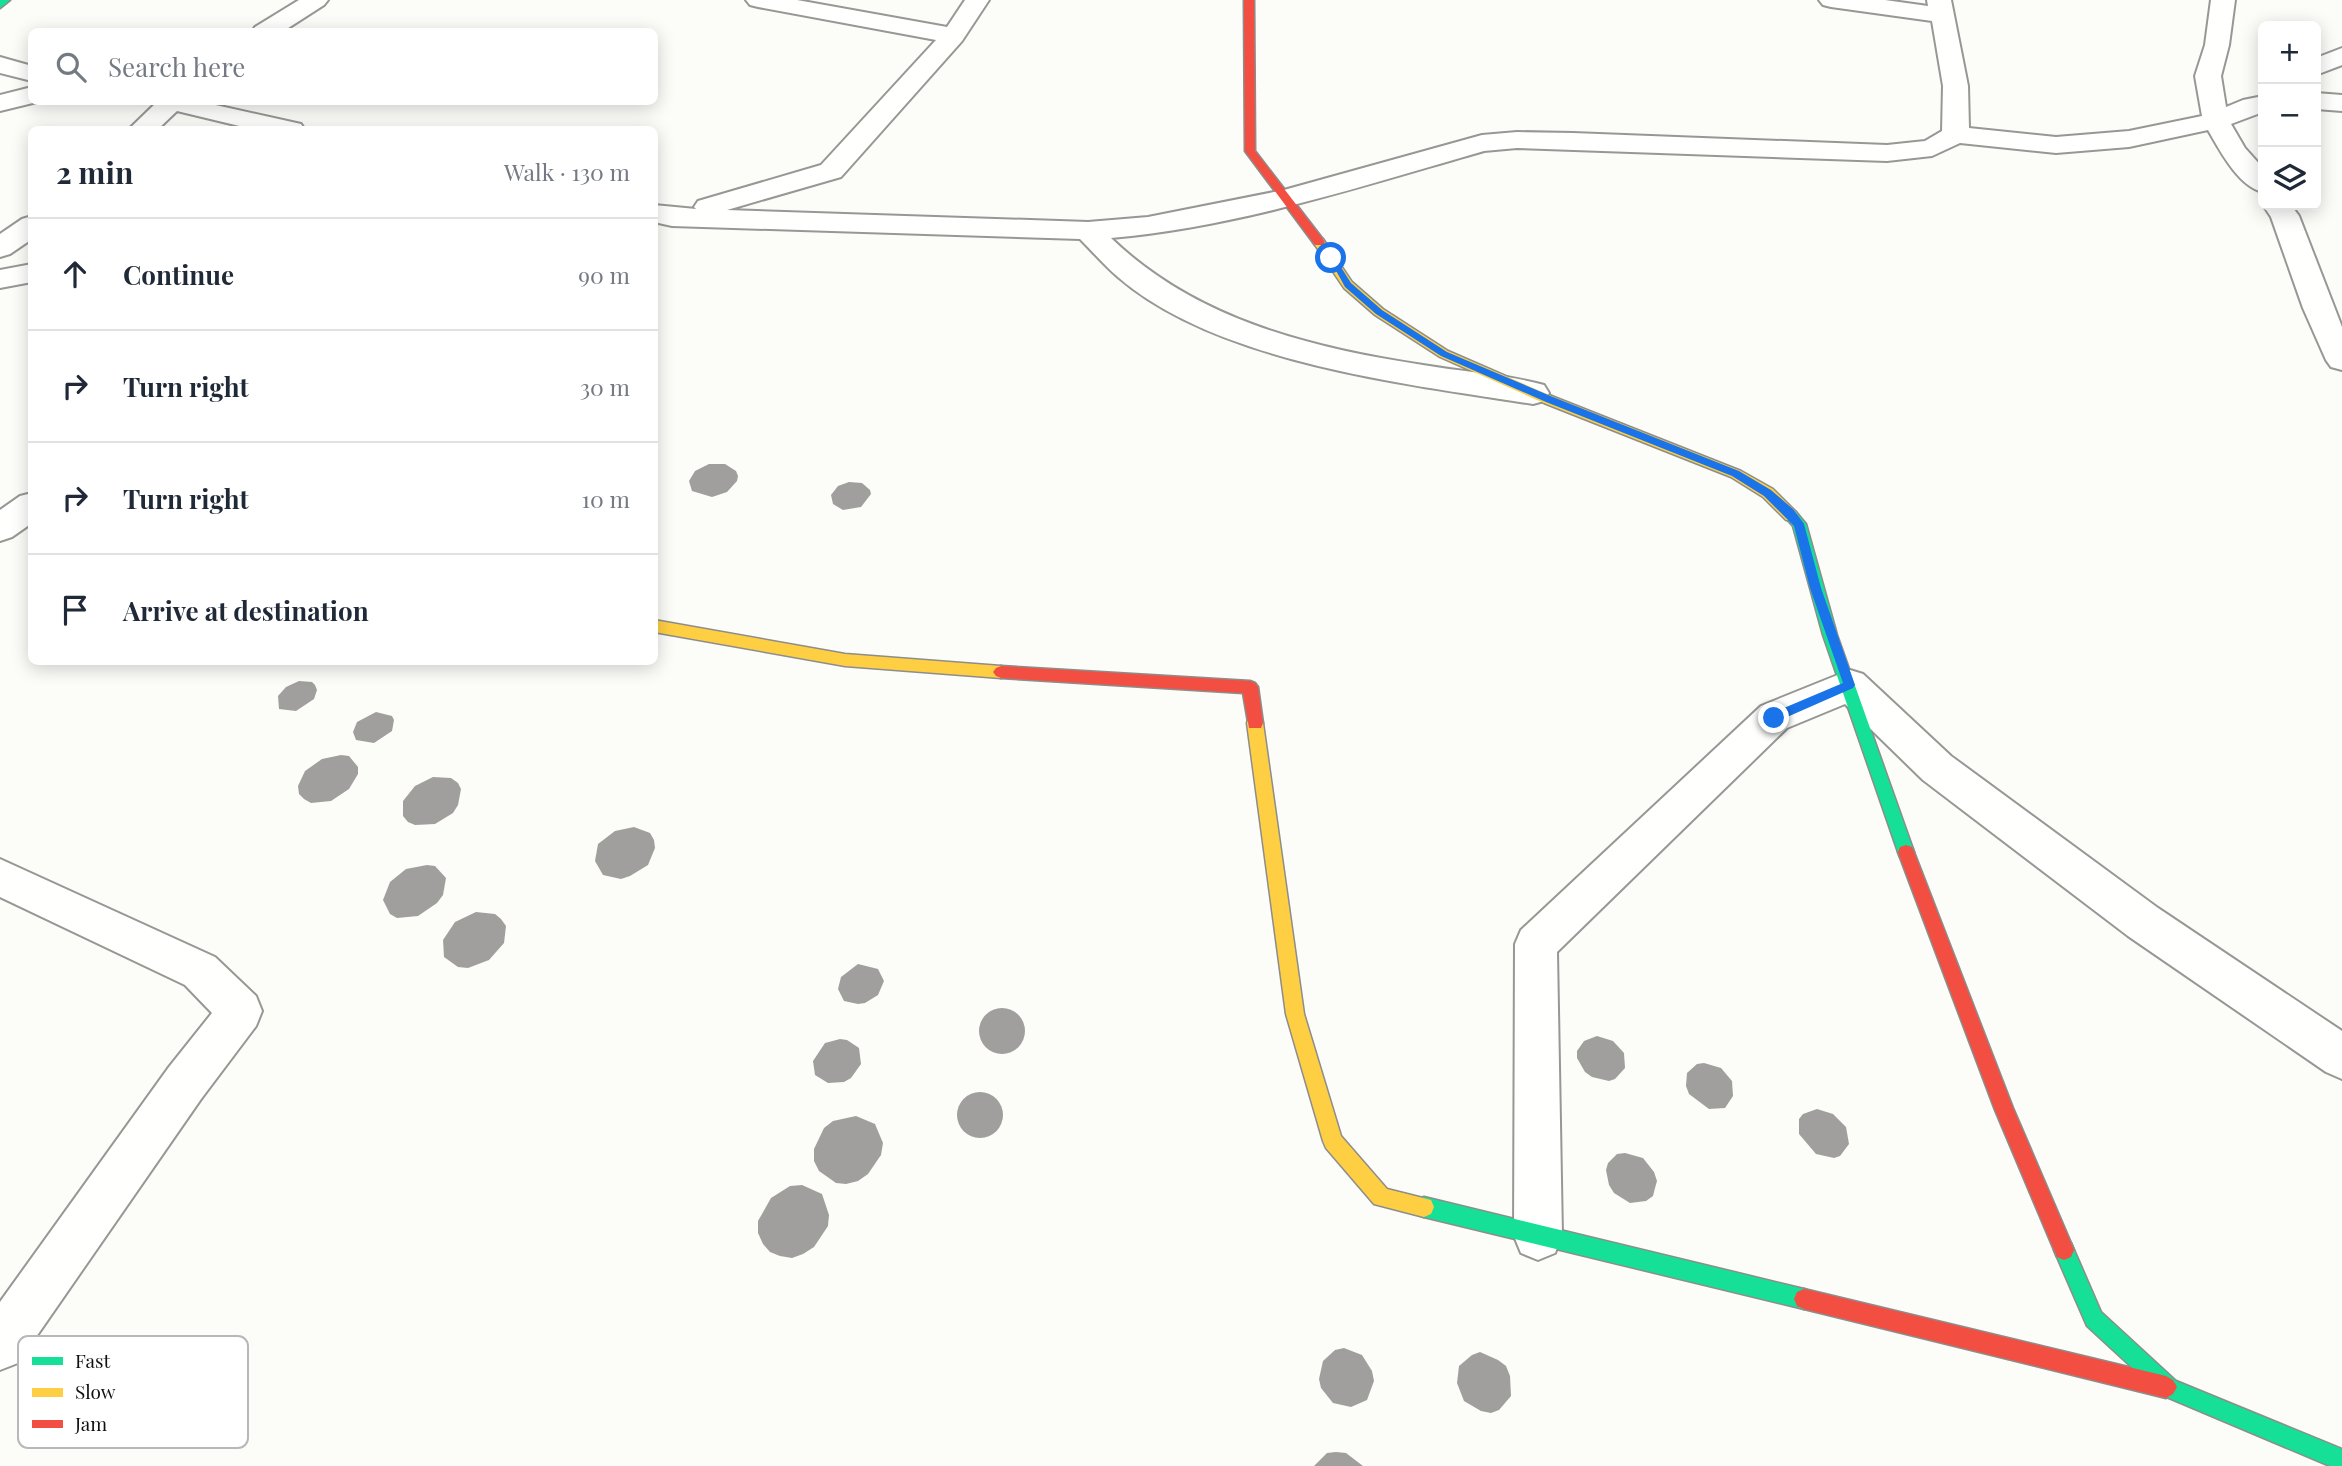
<!DOCTYPE html>
<html lang="en">
<head>
<meta charset="utf-8">
<style>
  :root { --surface:#fff; --page:#f2f2f3; --text:#1f2937; --muted:#747a83; --line:#e0e1e3 }
  body { margin:0; font-family:"Playfair Display",serif; background:var(--page); color:var(--text) }
  .controls { position:absolute; right:21px; top:21px; display:grid; overflow:hidden; border-radius:10px; box-shadow:0 4px 18px #0003 }
  .controls button { width:63px; height:63px; display:grid; place-items:center; padding:0; border:0; border-bottom:2px solid var(--line); background:var(--surface); color:var(--text); font:35px sans-serif }
  .stop { position:absolute; width:21px; height:21px; margin:-16px; border:5px solid #1a73e8; border-radius:50%; background:#fff }
  .stop.end { background:#1a73e8; border-color:#fff; box-shadow:0 2px 7px #0008 }
  .list { margin:0; padding:0; list-style:none }
  h2 { display:flex; justify-content:space-between; align-items:center; height:91px; margin:0; padding:0 28px; font-size:30px }
  h2 small { font-size:23px; font-weight:400; color:var(--muted) }
  .list li { display:grid; grid-template-columns:46px 1fr auto; gap:21px; align-items:center; box-sizing:border-box; height:112px; padding:0 28px; border-top:2px solid var(--line) }
  .list b { display:block; font-size:26px; white-space:nowrap }
  .list em { font-size:23px; font-style:normal; color:var(--muted) }
  .icon { flex:none; width:38px; height:38px; fill:none; stroke:currentColor; stroke-width:2; stroke-linecap:round; stroke-linejoin:round }
  .map { position:relative; flex:none; width:2342px; height:1466px; overflow:hidden }
  .search { position:absolute; background:var(--surface); box-shadow:0 4px 18px #0003; left:28px; top:28px; width:630px; height:77px; display:flex; align-items:center; gap:18px; box-sizing:border-box; padding:0 24px; border-radius:10px; color:var(--muted); font-size:26px }
  .panel { position:absolute; background:var(--surface); box-shadow:0 4px 18px #0003; left:28px; top:126px; width:630px; height:539px; border-radius:10px }
  .map>svg:first-child { display:block }
  .building { fill:#a09f9d }
  .lines { fill:none; stroke-linecap:round; stroke-linejoin:round }
  .street-casing { stroke:#979795; stroke-width:4 }
  .fast-casing { stroke:#8d8d8c; stroke-width:3 }
  .slow-casing { stroke:#8d8d8c; stroke-width:3 }
  .jam-casing { stroke:#8d8d8c; stroke-width:3 }
  .street { fill:#fffffe; fill-rule:evenodd }
  .fast { fill:#16e098; fill-rule:evenodd }
  .slow { fill:#ffcf43; fill-rule:evenodd }
  .jam { fill:#f24e42; fill-rule:evenodd }
  .route { fill:#1a73e8 }
  .key { fill:#fff; stroke:#b8b8b8; stroke-width:2 }
  .key-label { font-size:19px; fill:#111 }
</style>
</head>
<body>
<div class="map">
<svg width="2342" height="1466" viewBox="0 0 2342 1466">
  <rect width="100%" height="100%" fill="#fcfcf8"/>
  <g class="building">
    <path d="M709,464H725L736,471L738,476L737,481L727,492L712,497L692,491L689,481L695,471Z"/>
    <path d="M849,482L862,483L870,490L871,494L861,507L843,510L833,504L831,495L838,486Z"/>
    <path d="M299,681L312,682L315,685L317,690L314,699L296,711L279,709L278,696L286,687Z"/>
    <path d="M376,712L392,716L394,720L392,731L374,743L356,740L353,732L357,722Z"/>
    <path d="M341,755L349,756L358,767V774L349,789L331,801L311,803L304,799L299,794L298,786L305,771L322,759Z"/>
    <path d="M433,777L451,778L458,783L461,789L458,805L453,813L435,824L415,825L408,822L403,816V801L415,786Z"/>
    <path d="M634,827L650,833L654,840L655,848L648,865L630,876L621,879L603,875L595,861L598,844L615,831Z"/>
    <path d="M427,865L435,866L446,878L443,895L437,903L418,916L397,918L390,914L383,900L390,882L406,869Z"/>
    <path d="M476,912L495,914L501,919L506,926L504,943L489,960L468,968L458,967L444,957L443,940L455,922Z"/>
    <path d="M858,964L878,969L884,981L878,995L865,1003L858,1004L844,1001L838,989L841,977Z"/>
    <circle cx="1002" cy="1031" r="23"/>
    <path d="M1597,1036L1613,1041L1624,1053L1625,1068L1615,1079L1609,1081L1592,1077L1585,1072L1577,1058V1051L1584,1041Z"/>
    <path d="M840,1039L847,1040L859,1048L861,1064L851,1078L844,1082L828,1083L815,1075L813,1061L825,1043Z"/>
    <path d="M1704,1063L1721,1068L1732,1081L1733,1096L1725,1108L1709,1109L1689,1094L1686,1086L1687,1073L1697,1064Z"/>
    <circle cx="980" cy="1115" r="23"/>
    <path d="M1817,1109L1833,1114L1846,1127L1849,1144L1840,1156L1834,1158L1816,1154L1799,1134V1119L1803,1114Z"/>
    <path d="M856,1116L875,1124L883,1143L881,1155L868,1174L858,1181L846,1184L836,1183L819,1171L814,1161V1149L824,1128L833,1121Z"/>
    <path d="M1625,1153L1643,1158L1654,1172L1657,1181L1655,1188L1653,1196L1646,1201L1630,1203L1614,1193L1609,1185L1606,1170L1608,1163L1617,1154Z"/>
    <path d="M802,1185L822,1194L829,1215L828,1226L814,1247L803,1254L792,1258L780,1256L770,1252L763,1244L758,1233V1221L771,1198L790,1186Z"/>
    <path d="M1344,1348L1362,1355L1372,1371L1374,1381L1367,1400L1351,1407L1333,1403L1321,1388L1319,1379L1323,1361L1335,1350Z"/>
    <path d="M1480,1352L1498,1360L1506,1366L1510,1376L1511,1396L1499,1410L1491,1413L1481,1411L1464,1401L1457,1383L1459,1366L1472,1355Z"/>
    <path d="M1336,1452L1346,1453L1363,1466H1314L1327,1453Z"/>
  </g>
  <g class="lines">
    <g class="street-casing">
      <g id="street">
        <path d="M299,0H328L324,5L282,32H252L255,27Z"/>
        <path d="M746,0H797L947,27L965,0H989L962,41L841,177L727,210L1088,222L1148,217L1284,190L1482,135L1517,132L1573,133L1887,145L1925,141L1942,131L1943,86L1932,21L1831,7L1823,5L1819,0H1885L1928,6L1927,0H1951L1968,86L1969,128L2056,137L2129,131L2202,116L2195,76L2205,45L2211,0H2235L2229,45L2221,76L2226,107L2243,100L2263,96V112L2231,124L2245,148L2263,168V192C2239,187 2220,151 2208,130L2129,147L2056,153L1960,143L1932,156L1887,161L1517,148L1484,151C1362,186 1238,227 1111,238C1195,319 1310,348 1423,365C1463,372 1505,374 1544,385L1549,393L1544,401L1533,404C1407,384 1217,363 1118,277C1105,266 1093,252 1080,239L672,226L654,222V205L696,209L694,207L698,201L821,165L936,40L758,7L750,5Z"/>
        <path d="M2342,48V65L2316,75V58Z"/>
        <path d="M0,57L32,66V81L0,73Z"/>
        <path d="M32,87V102H37L0,111V95Z"/>
        <path d="M2316,93L2342,95V111L2316,109Z"/>
        <path d="M157,102H202L301,124L305,130H256L177,111L157,130H128Z"/>
        <path d="M2263,205H2291L2299,216L2342,327V370L2331,367L2326,360L2303,308L2271,217Z"/>
        <path d="M32,216V239L10,254L0,257V234L22,219Z"/>
        <path d="M32,264V282L0,288V270Z"/>
        <path d="M32,493V523L12,537L0,541V510L20,496Z"/>
        <path d="M1850,670L1863,674L1951,756L2158,908L2342,1031V1079L2326,1072L2128,936L1923,780L1845,704L1787,728L1557,952L1562,1236L1555,1253L1538,1260L1521,1253L1514,1236L1515,944L1521,930L1761,706Z"/>
        <path d="M0,859L215,957L256,996L262,1011L256,1026L201,1099L18,1363L0,1370V1302L169,1067L212,1013L185,985L0,897Z"/>
      </g>
    </g>
    <g class="fast-casing">
      <g id="fast">
        <path d="M0,0H10L0,8Z"/>
        <path d="M1791,511L1796,512L1806,524L1837,635L1914,852L1912,857L1906,859L1900,857L1898,852L1823,635L1793,526L1784,516Z"/>
        <path d="M1424,1197L1804,1289L1811,1292L1814,1299L1811,1306L1804,1309L1424,1217L1417,1214L1414,1207L1417,1200Z"/>
        <path d="M2064,1240L2071,1243L2101,1312L2176,1381L2342,1449V1466H2330L2162,1395L2087,1326L2054,1250L2057,1243Z"/>
      </g>
    </g>
    <g class="slow-casing">
      <g id="slow">
        <path d="M1319,238L1323,239L1352,282L1383,309L1448,351L1554,397L1741,471L1773,489L1796,512L1798,516L1796,520H1786L1763,497L1731,477L1544,403L1440,357L1375,315L1344,288L1313,242Z"/>
        <path d="M654,620L845,654L1001,666L1006,668L1009,672L1006,676L1001,678L845,666L654,632Z"/>
        <path d="M1255,717L1261,718L1263,723L1304,1014L1341,1136L1387,1189L1431,1200L1434,1207L1431,1214L1424,1217L1374,1204L1326,1148L1323,1141L1286,1014L1247,723L1249,718Z"/>
      </g>
    </g>
    <g class="jam-casing">
      <g id="jam">
        <path d="M1244,0H1254L1255,151L1325,242L1323,245H1315L1245,151Z"/>
        <path d="M1001,666L1250,681L1255,683L1258,687L1263,723L1261,728H1249L1243,693L1001,678L996,676L993,672L996,668Z"/>
        <path d="M1906,845L1912,847L1914,852L2013,1108L2074,1250L2071,1257L2064,1260L2057,1257L1995,1110L1898,852L1900,847Z"/>
        <path d="M1804,1289L2166,1376L2173,1380L2177,1387L2173,1394L2166,1398L1804,1309L1797,1306L1794,1299L1797,1292Z"/>
      </g>
    </g>
    <use href="#street" class="street"/>
    <use href="#fast" class="fast"/>
    <use href="#slow" class="slow"/>
    <use href="#jam" class="jam"/>
  </g>
  <path class="route" d="M1328,256H1334L1351,283L1382,310L1447,352L1553,397L1739,471L1771,490L1794,510L1804,524L1821,588L1855,685L1853,688L1778,721L1774,722L1768,718L1770,714L1843,683L1810,588L1794,526L1764,496L1732,476L1546,402L1441,356L1376,314L1345,287Z"/>
  <rect x="18" y="1336" width="230" height="112" rx="10" class="key"/>
  <rect x="32" y="1357" width="31" height="8" fill="#16e098"/>
  <rect x="32" y="1388" width="31" height="9" fill="#ffcf43"/>
  <rect x="32" y="1420" width="31" height="8" fill="#f24e42"/>
  <g class="key-label">
    <text x="75" y="1368">Fast</text>
    <text x="75" y="1399">Slow</text>
    <text x="75" y="1431">Jam</text>
  </g>
</svg>
<div class="controls">
<button>+</button>
<button>−</button>
<button><svg class="icon" aria-label="layers" viewBox="0 0 24 24"><path d="M12 4l9 5-9 5-9-5zM3 14l9 5 9-5"/></svg></button>
</div>
<div class="stop" style="left:1331px;top:258px"></div>
<div class="stop end" style="left:1774px;top:718px"></div>
<div class="search"><svg class="icon" aria-label="search" viewBox="0 0 24 24"><circle cx="10" cy="10" r="6"/><path d="M15 15l6 6"/></svg>Search here</div>
<section class="panel">
<h2>2 min<small>Walk · 130 m</small></h2>
<ul class="list">
<li><svg class="icon" aria-label="ahead" viewBox="0 0 24 24"><path d="M12 20V5M6 11l6-6 6 6"/></svg><div><b>Continue</b></div><em>90 m</em></li>
<li><svg class="icon" aria-label="right" viewBox="0 0 24 24"><path d="M7 20v-9h11M14 6l5 5-5 5"/></svg><div><b>Turn right</b></div><em>30 m</em></li>
<li><svg class="icon" aria-label="right" viewBox="0 0 24 24"><path d="M7 20v-9h11M14 6l5 5-5 5"/></svg><div><b>Turn right</b></div><em>10 m</em></li>
<li><svg class="icon" aria-label="arrive" viewBox="0 0 24 24"><path d="M6 21V4h12l-3 4 3 4H6"/></svg><div><b>Arrive at destination</b></div></li>
</ul>
</section>
</div>
</body>
</html>
